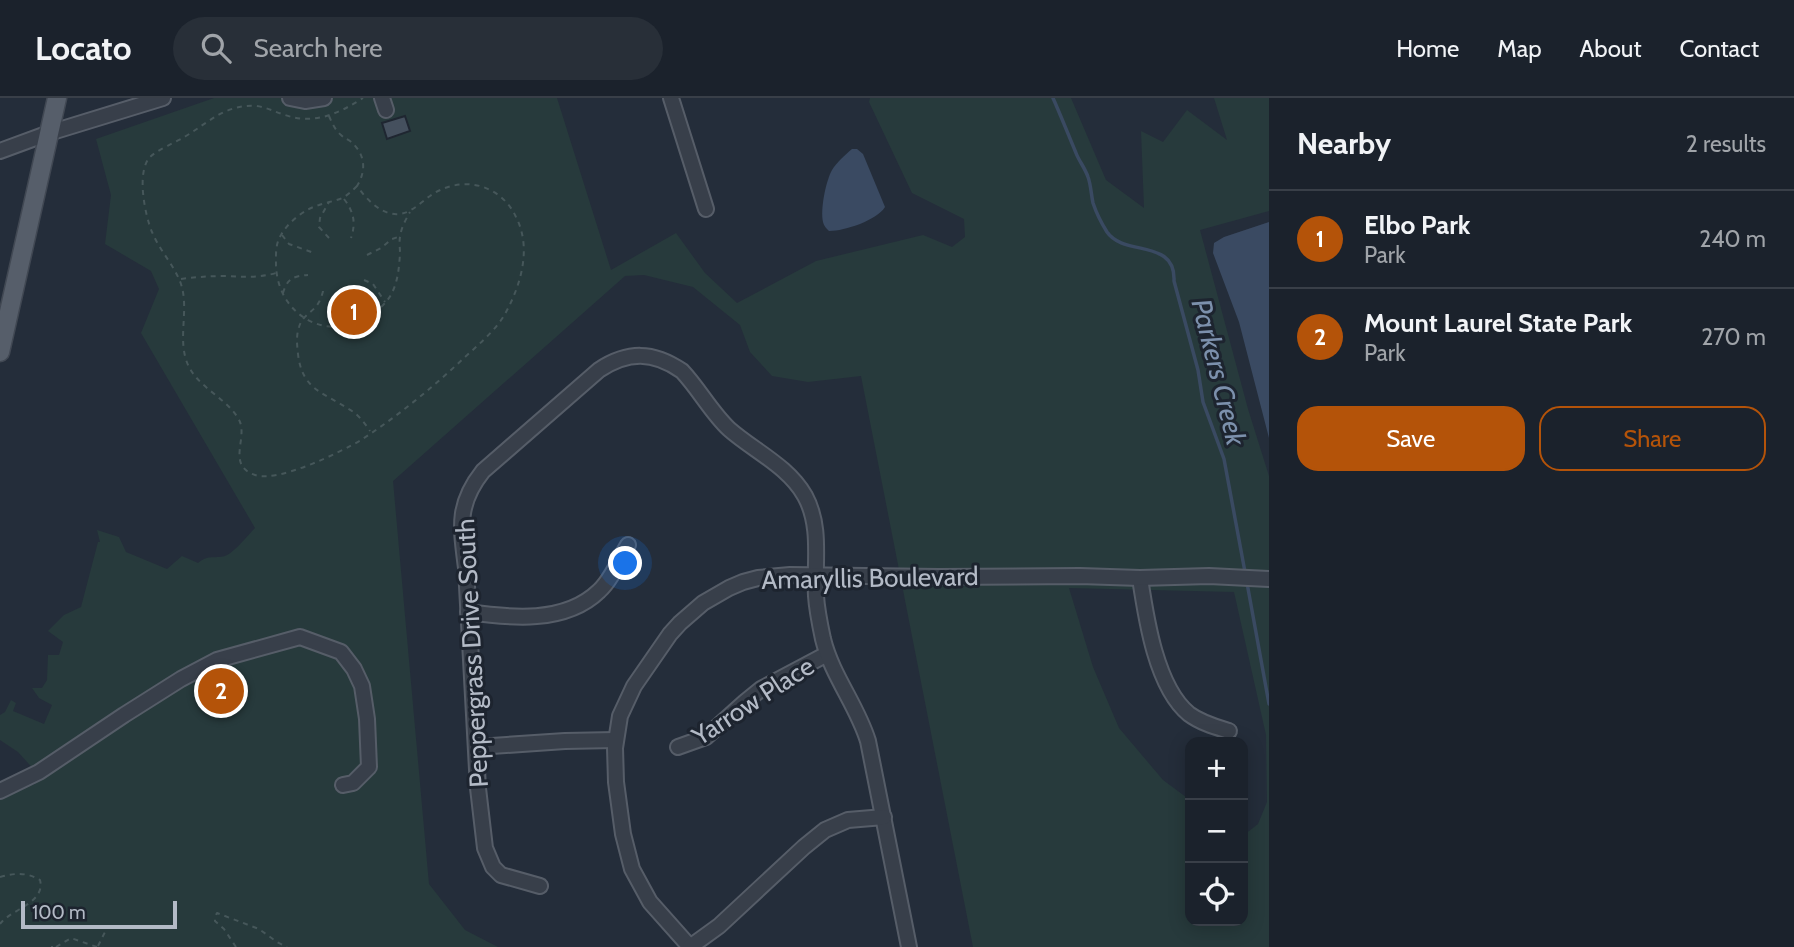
<!DOCTYPE html>
<html lang="en">
<head>
<meta charset="utf-8">
<style>
  :root { --surface:#1b222c; --page:#282f38; --text:#f1f3f6; --muted:#a0a4a9; --line:#393f48; --accent:#b45309 }
  body { margin:0; font-family:Cabin,sans-serif; background:var(--page); color:var(--text) }
  .controls { position:absolute; right:21px; bottom:21px; display:grid; overflow:hidden; border-radius:14px; box-shadow:0 4px 18px #0003 }
  .controls button { width:63px; height:63px; display:grid; place-items:center; padding:0; border:0; border-bottom:2px solid var(--line); background:var(--surface); color:var(--text); font:35px sans-serif }
  .scale { position:absolute; left:21px; bottom:18px; width:156px; box-sizing:border-box; padding-left:7px; border:4px solid #b3bac6; border-top:0; font-size:19px; line-height:24px; white-space:nowrap; color:#b3bac6; -webkit-text-stroke:5px #1d242f; paint-order:stroke }
  .you { position:absolute; left:626px; top:466px; width:24px; height:24px; margin:-18px; border:5px solid #fff; border-radius:50%; background:#1a73e8; box-shadow:0 0 0 10px #1a73e833 }
  .badge { display:grid; place-items:center; width:46px; height:46px; border-radius:50%; background:var(--accent); color:#fff; font-size:23px; font-weight:700 }
  .pin { position:absolute; translate:-50% -50%; border:4px solid #fff; box-shadow:0 2px 7px #0006 }
  .list { margin:0; padding:0; list-style:none }
  h2 { display:flex; justify-content:space-between; align-items:center; height:91px; margin:0; padding:0 28px; font-size:30px }
  h2 small { font-size:23px; font-weight:400; color:var(--muted) }
  .list li { display:grid; grid-template-columns:46px 1fr auto; gap:21px; align-items:center; box-sizing:border-box; height:98px; padding:0 28px; border-top:2px solid var(--line) }
  .list b { display:block; font-size:26px; white-space:nowrap }
  .list p { margin:0; font-size:23px; white-space:nowrap; color:var(--muted) }
  .list em { font-size:23px; font-style:normal; color:var(--muted) }
  .actions { display:flex; gap:14px; padding:21px 28px }
  .actions a { flex:1; padding:16px 0; border:2px solid var(--accent); border-radius:21px; text-align:center; font-size:24px; color:var(--accent) }
  .actions .main { background:var(--accent); color:#fff }
  .icon { flex:none; width:38px; height:38px; fill:none; stroke:currentColor; stroke-width:2; stroke-linecap:round; stroke-linejoin:round }
  .map { position:relative; flex:none; width:1269px; height:849px; overflow:hidden }
  header { display:flex; align-items:center; gap:42px; box-sizing:border-box; height:98px; padding:0 35px; background:var(--surface); border-bottom:2px solid var(--line) }
  header strong { font-size:33px }
  nav { display:flex; gap:38px; margin-inline-start:auto; font-size:24px }
  .search { width:490px; height:63px; background:var(--page); display:flex; align-items:center; gap:18px; box-sizing:border-box; padding:0 24px; border-radius:38px; color:var(--muted); font-size:26px }
  main { display:flex }
  aside { flex:1; background:var(--surface) }
  .map>svg:first-child { display:block }
  .green { fill:#273a3c; fill-rule:evenodd }
  .water { fill:#3a4a62 }
  .lines { fill:none; stroke-linecap:round; stroke-linejoin:round }
  .stream { stroke:#3a4a62; stroke-width:3.5 }
  .building { fill:#45505e; stroke:#1f2631; stroke-width:2 }
  .minor-casing { stroke:#565d68; stroke-width:18 }
  .major-casing { stroke:#414853; stroke-width:21 }
  .path { stroke:#46575a; stroke-width:2; stroke-dasharray:5 5; stroke-linecap:butt }
  .minor { stroke:#383f4a; stroke-width:14 }
  .major { stroke:#565e6a; stroke-width:18 }
  .labels { text-anchor:middle; stroke-width:6; stroke-linejoin:round; paint-order:stroke }
  .street-label { font-size:26px; fill:#b3bac6; stroke:#1d242f }
  .water-label { font-size:28px; font-style:italic; fill:#7c90ac; stroke:#1d242f }
</style>
</head>
<body>
<header>
<strong>Locato</strong>
<div class="search"><svg class="icon" aria-label="search" viewBox="0 0 24 24"><circle cx="10" cy="10" r="6"/><path d="M15 15l6 6"/></svg>Search here</div>
<nav><a>Home</a><a>Map</a><a>About</a><a>Contact</a></nav>
</header>
<main>
<div class="map">
<svg width="1269" height="849" viewBox="0 0 1269 849">
  <rect width="100%" height="100%" fill="#242d3a"/>
  <path class="green" d="M214,0H557L611,172L676,135L705,175L737,205L816,163L923,137L952,149L965,139L964,121L912,95L869,4L870,0H1071L1106,82L1144,110L1141,33L1163,44L1187,12L1227,42L1214,0H1269V113L1200,132L1248,311L1269,378V849H973L861,278L808,284L772,278L750,254L740,227L693,189L644,177L625,178L393,383L429,786L465,832L498,849H0V689L34,687L38,676L18,654L0,642V617L5,614L11,602L16,605L13,613L44,626L52,607L39,600L32,590H42L47,582L48,557H59L63,544L48,533L64,517L81,509L98,444H100L97,432L119,439L126,454L167,471L182,458L198,465C209,456 214,461 225,458C234,455 248,437 255,430L141,235L159,191L151,173L105,146L111,97L96,41ZM1069,490L1234,494L1266,637L1267,704L1258,726L1244,737L1243,736V823H1190V702L1163,682L1119,630L1093,569Z"/>
  <g class="water">
    <path d="M852,51H857L863,56L885,109C877,122 845,133 829,133C826,130 824,128 823,124C820,111 826,83 832,72C837,64 845,57 852,51Z"/>
    <path d="M1269,124V340L1239,224L1213,155L1214,145L1224,139Z"/>
  </g>
  <g class="lines">
    <g class="stream">
      <path d="M1053,0C1061,18 1068,36 1076,55C1079,63 1085,70 1088,79C1091,87 1091,96 1093,105C1096,114 1102,126 1107,134C1124,159 1176,140 1174,183L1198,272L1203,304L1224,361L1245,474"/>
      <path d="M1247,485L1269,606"/>
    </g>
  </g>
  <path class="building" d="M405,18L410,33L387,41L382,25Z"/>
  <g class="lines">
    <g class="minor-casing">
      <g id="minor">
        <path d="M290,0L305,3L324,0"/>
        <path d="M382,0L386,12"/>
        <path d="M671,0L706,111"/>
        <path d="M0,53L49,35L163,0"/>
        <path d="M1140,480C1146,520 1156,589 1189,616C1201,625 1216,629 1229,633"/>
        <path d="M468,514C510,520 565,526 599,493C612,481 619,462 628,447"/>
        <path d="M477,649L565,643L615,642"/>
        <path d="M678,649L706,639L745,604L761,591L827,556"/>
        <path d="M0,693L39,674L124,617L181,581L217,562L300,539L341,554L354,571L362,588L367,621L369,669L353,685L343,687"/>
        <path d="M540,788L501,777L493,769L485,750L478,690L466,470C461,430 456,407 483,373L599,272C628,253 653,253 682,273C699,291 711,314 729,331C754,353 788,368 805,398C822,429 814,465 816,498C817,513 820,527 823,541C832,578 857,607 868,643L909,849"/>
        <path d="M690,849L650,804L632,771L623,736L616,684L615,650L620,618L634,588L670,536L680,525L703,505L729,490L743,484L758,480L790,477L939,479L1080,478L1140,480L1209,478L1269,481"/>
        <path d="M690,849L719,828L804,749L825,732L848,722L884,719"/>
      </g>
    </g>
    <g class="major-casing">
      <path id="major" d="M0,254L57,0"/>
    </g>
    <g class="path">
      <path d="M329,18C332,25 335,32 341,37C346,42 344,39 350,43C365,55 367,72 357,88C369,105 389,125 411,112C418,108 424,102 430,98C448,85 473,82 492,93C503,99 511,108 516,119C532,150 521,187 505,216C495,233 479,246 464,260C432,290 398,318 361,342C341,354 278,385 255,377C225,367 250,338 238,320C223,296 192,288 185,258C179,233 190,205 179,181C172,165 159,151 152,134C145,117 136,74 150,59C160,50 175,45 186,38C209,24 226,6 256,8C266,9 275,14 285,17C314,27 338,16 363,0"/>
      <path d="M357,88C353,92 349,96 344,99C337,103 327,104 319,107C305,111 288,124 281,137C275,146 276,158 276,168C279,228 346,250 385,205C397,192 399,173 400,155C400,150 399,144 400,139C401,130 406,121 410,114"/>
      <path d="M344,101C354,114 356,125 351,140"/>
      <path d="M282,137L289,146L314,155"/>
      <path d="M329,140L319,129L320,120L329,104"/>
      <path d="M367,157L381,150L392,141L398,139"/>
      <path d="M181,181C196,179 210,178 226,178C243,179 259,180 276,175"/>
      <path d="M364,182L373,186L385,204"/>
      <path d="M323,193C323,194 320,203 319,204C313,215 303,216 299,229C296,238 297,247 298,256C302,291 322,294 347,310C357,315 364,324 370,333"/>
      <path d="M283,195C287,181 293,178 308,177"/>
      <path d="M346,196L355,225"/>
      <path d="M0,779C14,775 27,774 40,782C46,805 11,811 0,826"/>
      <path d="M98,848L108,828"/>
      <path d="M51,849H53"/>
      <path d="M56,849L71,840L97,849"/>
      <path d="M236,849L224,831L215,823V819L217,815L259,831L277,844L287,849"/>
    </g>
    <use href="#minor" class="minor"/>
    <use href="#major" class="major"/>
  </g>
  <g class="labels">
    <g class="street-label">
      <text transform="translate(870 480) rotate(-1)" y="9">Amaryllis Boulevard</text>
      <text transform="translate(472 555) rotate(-93)" y="9">Peppergrass Drive South</text>
      <text transform="translate(753 603) rotate(-33)" y="9">Yarrow Place</text>
    </g>
    <g class="water-label">
      <text transform="translate(1219 274) rotate(76)" y="10">Parkers Creek</text>
    </g>
  </g>
</svg>
<div class="controls">
<button>+</button>
<button>−</button>
<button><svg class="icon" aria-label="locate" viewBox="0 0 24 24"><circle cx="12" cy="12" r="6"/><path d="M12 2v4M12 18v4M2 12h4M18 12h4"/></svg></button>
</div>
<div class="scale">100 m</div>
<div class="you"></div>
<div class="pin badge" style="left:354px;top:214px">1</div>
<div class="pin badge" style="left:221px;top:593px">2</div>
</div>
<aside>
<h2>Nearby<small>2 results</small></h2>
<ul class="list">
<li><span class="badge">1</span><div><b>Elbo Park</b><p>Park</p></div><em>240 m</em></li>
<li><span class="badge">2</span><div><b>Mount Laurel State Park</b><p>Park</p></div><em>270 m</em></li>
</ul>
<div class="actions"><a class="main">Save</a><a>Share</a></div>
</aside>
</main>
</body>
</html>
